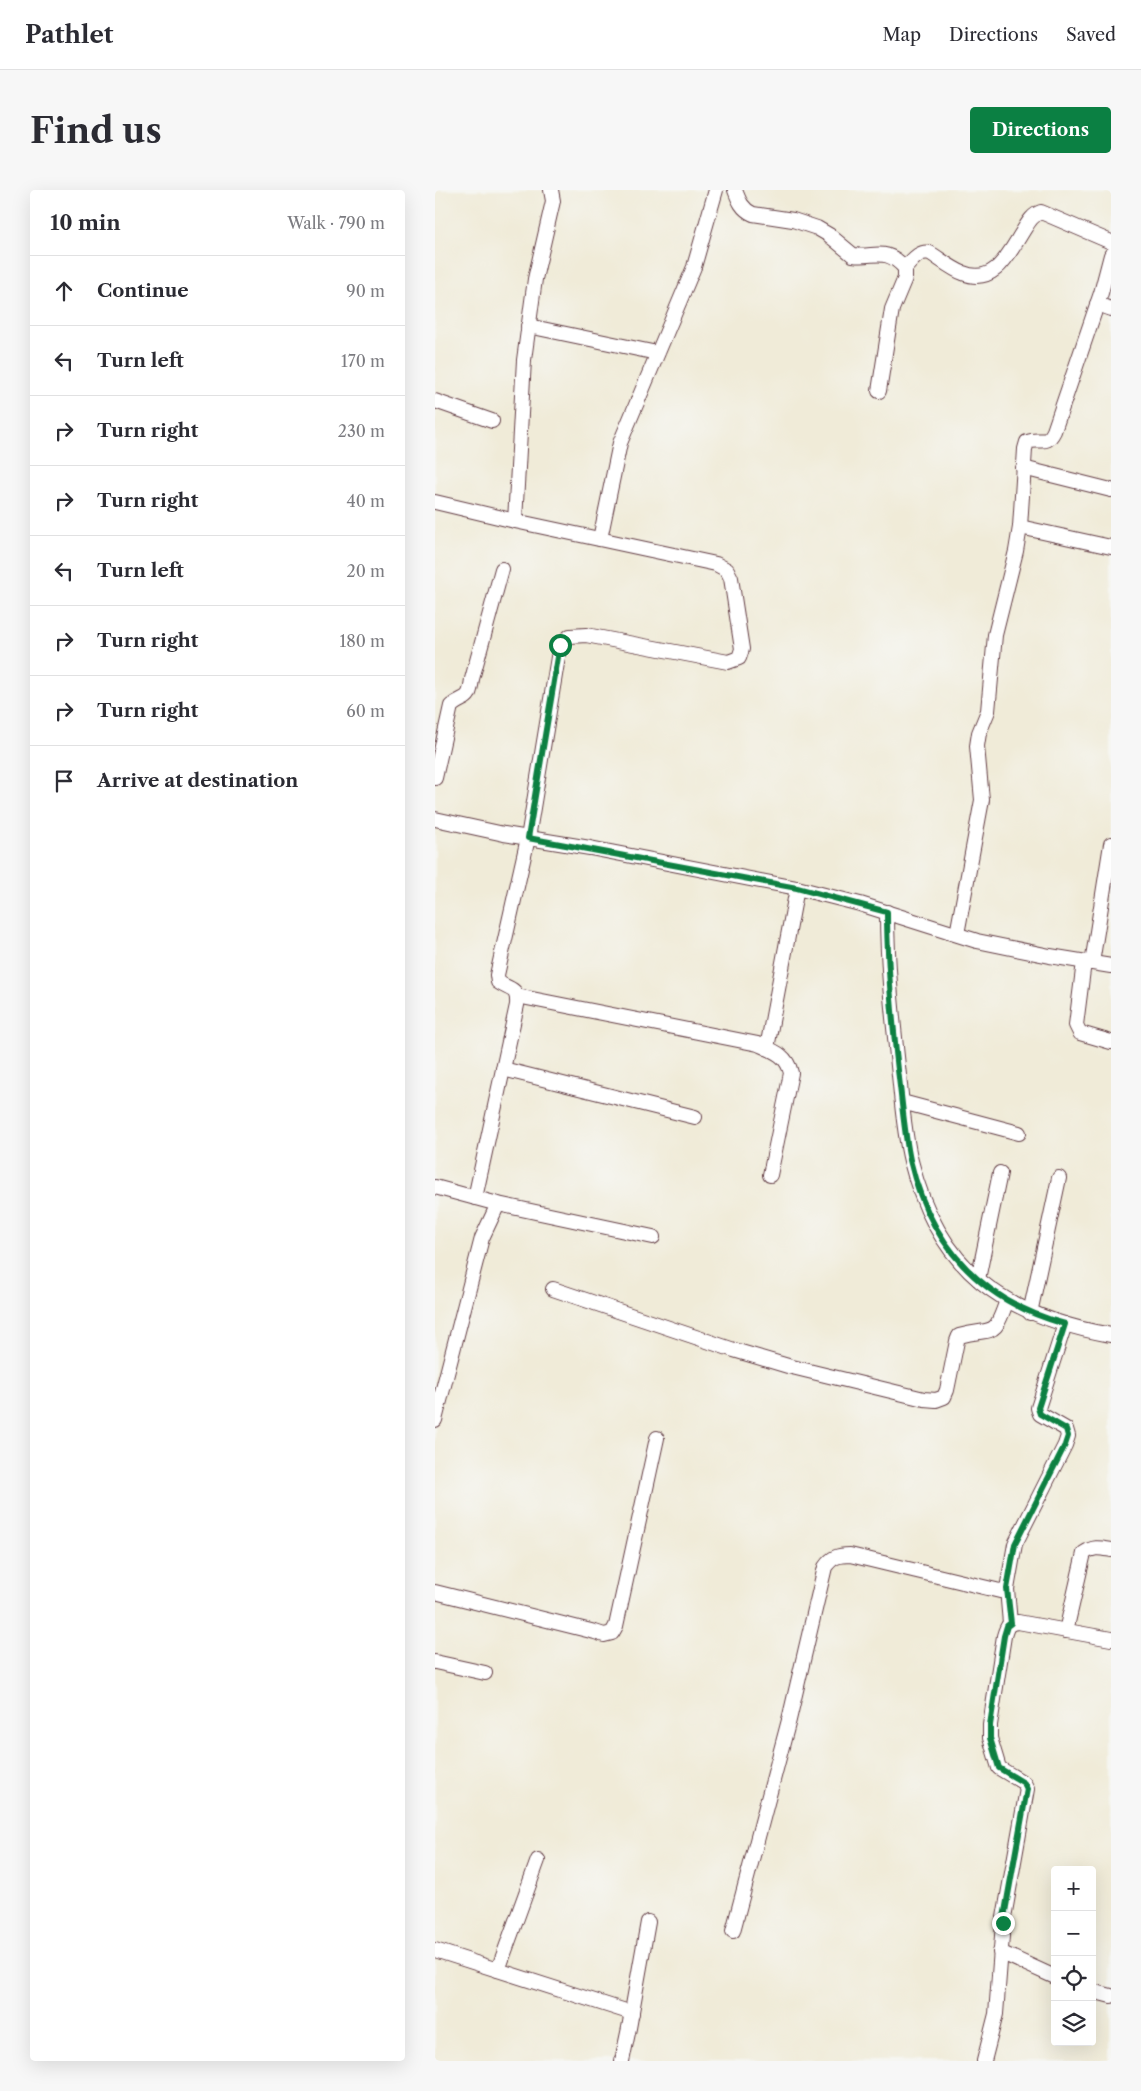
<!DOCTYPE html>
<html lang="en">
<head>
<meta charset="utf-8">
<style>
  :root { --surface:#fff; --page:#f7f7f7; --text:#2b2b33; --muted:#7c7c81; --line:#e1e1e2; --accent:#0b8043 }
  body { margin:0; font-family:"Libre Caslon Text",serif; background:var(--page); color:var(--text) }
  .controls { position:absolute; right:15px; bottom:15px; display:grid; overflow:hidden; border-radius:5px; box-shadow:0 5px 20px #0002 }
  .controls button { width:45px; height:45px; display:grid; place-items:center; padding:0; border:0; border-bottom:1px solid var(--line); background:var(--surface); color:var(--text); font:25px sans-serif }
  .stop { position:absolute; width:15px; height:15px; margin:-11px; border:4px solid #0b8043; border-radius:50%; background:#fff }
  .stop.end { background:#0b8043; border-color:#fff; box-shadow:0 1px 5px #0008 }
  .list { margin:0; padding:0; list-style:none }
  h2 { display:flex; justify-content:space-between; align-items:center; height:65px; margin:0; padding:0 20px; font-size:21px }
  h2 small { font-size:16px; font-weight:400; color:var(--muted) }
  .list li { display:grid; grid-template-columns:32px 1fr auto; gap:15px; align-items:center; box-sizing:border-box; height:70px; padding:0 20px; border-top:1px solid var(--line) }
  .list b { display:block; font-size:19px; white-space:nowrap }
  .list em { font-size:16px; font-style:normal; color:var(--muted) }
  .icon { flex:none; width:28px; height:28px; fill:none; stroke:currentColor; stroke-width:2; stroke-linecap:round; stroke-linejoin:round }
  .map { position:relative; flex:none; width:676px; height:1871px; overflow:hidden; border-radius:5px }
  header { display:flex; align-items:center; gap:30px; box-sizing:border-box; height:70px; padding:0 25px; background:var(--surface); border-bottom:1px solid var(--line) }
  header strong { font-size:24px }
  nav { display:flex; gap:28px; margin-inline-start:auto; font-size:18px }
  .intro { display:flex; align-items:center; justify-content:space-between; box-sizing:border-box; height:120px; padding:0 30px }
  h1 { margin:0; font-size:35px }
  .button { padding:12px 22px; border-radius:5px; background:var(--accent); color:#fff; font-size:18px; font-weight:700 }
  main { display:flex; gap:30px; padding:0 30px }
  aside { flex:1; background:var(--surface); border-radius:5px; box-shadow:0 5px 20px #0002 }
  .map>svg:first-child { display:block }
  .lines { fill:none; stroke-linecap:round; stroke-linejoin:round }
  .minor-casing { stroke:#633e45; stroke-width:16 }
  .minor { stroke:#fff; stroke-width:14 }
  .route { stroke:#0b8043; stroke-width:6 }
</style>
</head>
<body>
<header>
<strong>Pathlet</strong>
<nav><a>Map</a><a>Directions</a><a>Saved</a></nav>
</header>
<div class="intro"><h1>Find us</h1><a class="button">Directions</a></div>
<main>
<aside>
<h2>10 min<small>Walk · 790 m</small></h2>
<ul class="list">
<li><svg class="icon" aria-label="ahead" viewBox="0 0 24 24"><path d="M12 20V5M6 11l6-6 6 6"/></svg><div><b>Continue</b></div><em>90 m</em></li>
<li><svg class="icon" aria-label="left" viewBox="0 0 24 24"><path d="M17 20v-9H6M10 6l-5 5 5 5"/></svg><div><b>Turn left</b></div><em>170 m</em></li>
<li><svg class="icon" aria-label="right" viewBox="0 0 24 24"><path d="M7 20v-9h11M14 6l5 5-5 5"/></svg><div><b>Turn right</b></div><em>230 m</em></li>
<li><svg class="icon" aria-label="right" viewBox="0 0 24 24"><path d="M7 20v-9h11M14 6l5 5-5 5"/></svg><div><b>Turn right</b></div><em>40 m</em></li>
<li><svg class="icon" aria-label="left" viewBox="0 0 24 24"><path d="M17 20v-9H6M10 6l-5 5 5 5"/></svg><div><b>Turn left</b></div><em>20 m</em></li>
<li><svg class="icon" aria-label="right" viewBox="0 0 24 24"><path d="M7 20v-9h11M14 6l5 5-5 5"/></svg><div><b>Turn right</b></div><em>180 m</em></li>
<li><svg class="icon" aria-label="right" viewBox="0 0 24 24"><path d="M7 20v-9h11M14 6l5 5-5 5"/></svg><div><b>Turn right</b></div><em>60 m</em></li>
<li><svg class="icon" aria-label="arrive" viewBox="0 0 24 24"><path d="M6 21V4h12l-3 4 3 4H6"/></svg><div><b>Arrive at destination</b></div></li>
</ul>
</aside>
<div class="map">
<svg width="676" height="1871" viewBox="0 0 676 1871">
  <rect width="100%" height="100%" fill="#f6f6f2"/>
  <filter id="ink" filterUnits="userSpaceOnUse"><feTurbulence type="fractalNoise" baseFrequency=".02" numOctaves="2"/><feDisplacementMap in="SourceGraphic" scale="10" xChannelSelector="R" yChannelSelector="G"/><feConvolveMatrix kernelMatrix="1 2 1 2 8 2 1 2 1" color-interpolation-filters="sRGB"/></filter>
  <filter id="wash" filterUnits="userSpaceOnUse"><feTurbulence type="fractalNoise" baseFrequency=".0096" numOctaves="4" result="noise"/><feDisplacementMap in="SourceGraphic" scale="20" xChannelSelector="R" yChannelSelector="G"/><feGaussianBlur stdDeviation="1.12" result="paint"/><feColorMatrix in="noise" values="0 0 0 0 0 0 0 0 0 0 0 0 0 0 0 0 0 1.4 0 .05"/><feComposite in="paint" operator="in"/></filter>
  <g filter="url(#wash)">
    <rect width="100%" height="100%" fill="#f0ebd8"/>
  </g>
  <g filter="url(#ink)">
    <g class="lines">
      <g class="minor-casing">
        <g id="minor">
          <path d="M300,0C304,11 307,19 318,24L358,30L382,38L394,45L418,65C440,68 450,56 470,78V88L457,119L444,201"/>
          <path d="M470,78C477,71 484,60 495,63C505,69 517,79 528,83C560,96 574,63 588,41C593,33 597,25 606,22L676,52"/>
          <path d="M662,114L676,119"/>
          <path d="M93,136L222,163"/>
          <path d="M0,211L57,231"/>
          <path d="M588,278L676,300"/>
          <path d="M0,312L80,331L281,374L292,380L296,388L307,459L304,468L293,472L151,445L135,446L125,455L93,648L62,785L63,792C76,801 83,797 82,815L40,1008"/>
          <path d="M80,331L89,170L100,89L118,11L116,0"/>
          <path d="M585,337L676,357"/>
          <path d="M165,349L185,253L259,77L281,0"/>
          <path d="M0,588L16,516C31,504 34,513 37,489L67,379"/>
          <path d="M0,629L69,644L155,658L362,698L425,714L542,751L615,766L676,776"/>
          <path d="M452,722C452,777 458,830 464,885C467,913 469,943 476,971C503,1080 569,1126 676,1145"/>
          <path d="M522,744L547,610L542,556L544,543L553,521L560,445L581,361L585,337L590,259L592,252C606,247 611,257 619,241L666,103L676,65"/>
          <path d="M649,772L641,835L645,843L676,852"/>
          <path d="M657,773L676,654"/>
          <path d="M82,806L323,854C339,861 352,865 356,883L335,985"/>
          <path d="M332,858L362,698"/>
          <path d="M68,879L260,927"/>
          <path d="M467,912L584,943"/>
          <path d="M0,997L63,1014L218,1047"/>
          <path d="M543,1089L565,983"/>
          <path d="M118,1099L299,1160L353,1176L489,1209L501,1210L509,1207L512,1200L522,1151L524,1146C559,1136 558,1151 572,1110"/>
          <path d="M595,1123L624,988"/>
          <path d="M0,1230L47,1048L63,1014"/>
          <path d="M572,1399L575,1433"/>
          <path d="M0,1402L160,1442L169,1445L177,1443L181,1436L222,1248"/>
          <path d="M631,1441L649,1363C659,1356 665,1358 676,1360"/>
          <path d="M0,1472L50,1483"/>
          <path d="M298,1741L354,1530L390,1377C397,1367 403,1365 415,1365L565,1401L572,1399L580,1354L630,1255L633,1246L631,1239L605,1224L603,1218L630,1134"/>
          <path d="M0,1760L197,1823"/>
          <path d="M565,1762L620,1787"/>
          <path d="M63,1780L103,1670"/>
          <path d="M657,1801L676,1806"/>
          <path d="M187,1871L194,1838L213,1732"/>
          <path d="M549,1871L561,1824L568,1733L592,1599L589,1593L564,1578L555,1548V1535L569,1446C572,1436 573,1433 583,1432L676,1449"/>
        </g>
      </g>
      <use href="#minor" class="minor"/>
    </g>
  </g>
  <g class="lines" filter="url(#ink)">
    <path class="route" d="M125,455L93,648L362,698L452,722C452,775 457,827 463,880C467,910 469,941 475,970C495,1055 545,1111 630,1134L603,1218L605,1224L631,1239L633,1246L630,1255L580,1354L572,1399L576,1433L572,1436L569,1446L555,1535V1548L564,1578L589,1593L592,1599L568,1733"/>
  </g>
</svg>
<div class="controls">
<button>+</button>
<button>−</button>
<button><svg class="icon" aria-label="locate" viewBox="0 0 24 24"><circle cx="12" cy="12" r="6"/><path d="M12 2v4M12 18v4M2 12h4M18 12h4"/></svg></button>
<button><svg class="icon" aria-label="layers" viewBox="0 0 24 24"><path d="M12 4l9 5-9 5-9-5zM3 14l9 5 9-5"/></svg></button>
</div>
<div class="stop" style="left:125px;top:455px"></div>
<div class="stop end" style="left:568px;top:1733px"></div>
</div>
</main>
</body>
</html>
